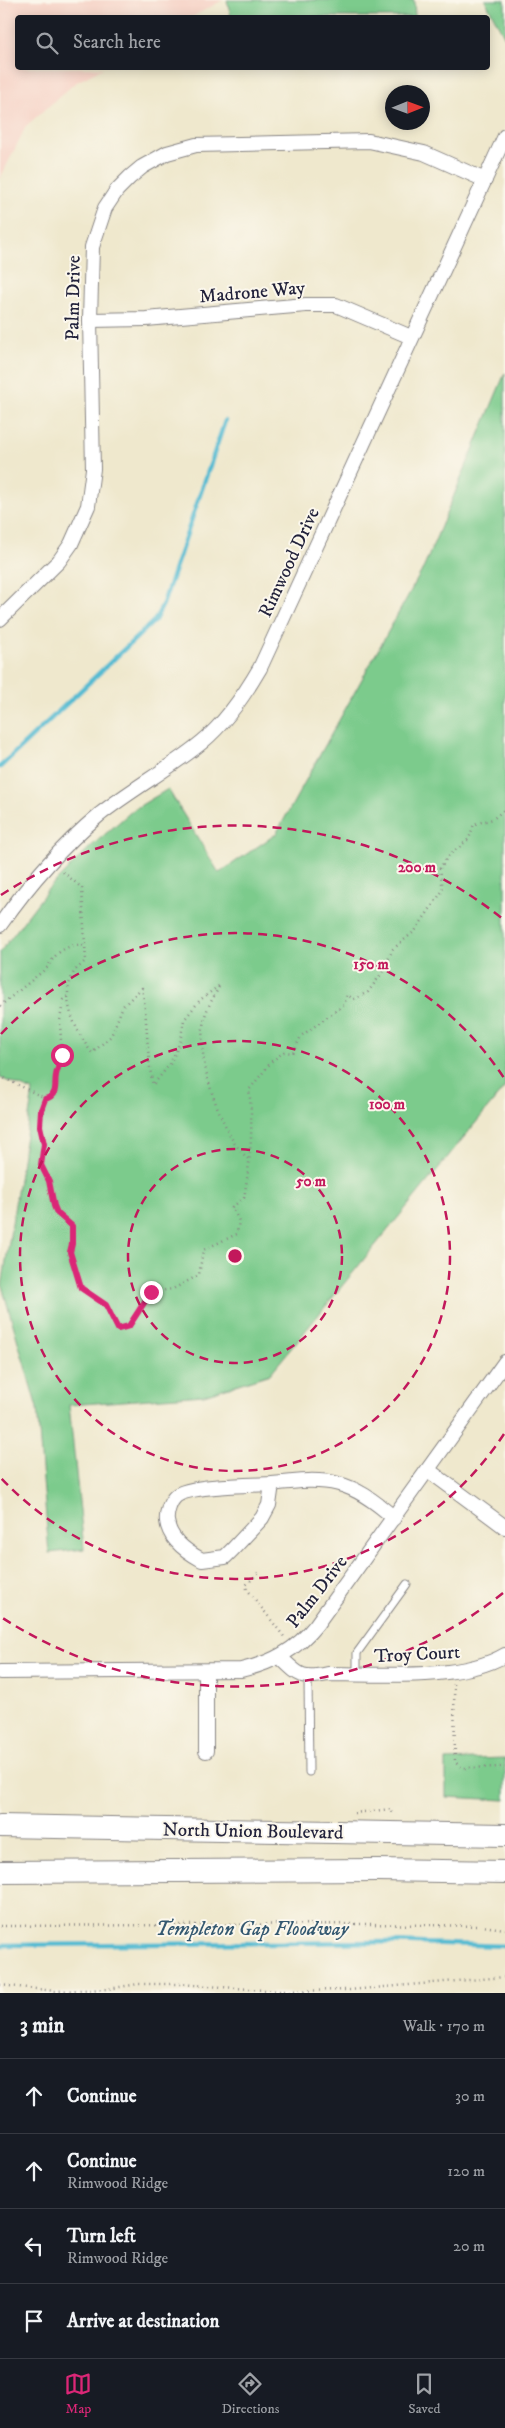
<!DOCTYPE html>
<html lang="en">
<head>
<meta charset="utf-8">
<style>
  :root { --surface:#171b24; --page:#20242c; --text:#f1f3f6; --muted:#9ea1a6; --line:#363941; --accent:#db2777 }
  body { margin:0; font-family:"IM FELL DW Pica",serif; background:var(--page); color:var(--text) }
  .compass { position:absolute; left:385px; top:85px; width:45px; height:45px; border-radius:50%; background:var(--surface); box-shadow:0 2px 12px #0003; rotate:89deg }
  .stop { position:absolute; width:15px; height:15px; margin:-11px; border:4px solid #db2777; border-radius:50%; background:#fff }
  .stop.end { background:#db2777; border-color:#fff; box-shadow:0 1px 5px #0008 }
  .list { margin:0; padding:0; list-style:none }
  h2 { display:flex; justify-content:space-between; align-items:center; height:65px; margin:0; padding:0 20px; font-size:21px }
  h2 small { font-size:16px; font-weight:400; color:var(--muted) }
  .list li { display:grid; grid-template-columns:32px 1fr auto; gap:15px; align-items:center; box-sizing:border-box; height:75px; padding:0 20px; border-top:1px solid var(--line) }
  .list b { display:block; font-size:19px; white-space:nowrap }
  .list p { margin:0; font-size:16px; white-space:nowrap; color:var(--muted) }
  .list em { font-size:16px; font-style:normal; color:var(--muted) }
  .icon { flex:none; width:28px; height:28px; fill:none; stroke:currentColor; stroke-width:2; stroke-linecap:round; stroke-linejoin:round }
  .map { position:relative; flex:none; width:505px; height:1993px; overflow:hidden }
  .search { position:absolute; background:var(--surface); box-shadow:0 2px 12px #0003; left:15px; right:15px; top:15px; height:55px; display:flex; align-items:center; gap:12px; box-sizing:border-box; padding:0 18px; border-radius:5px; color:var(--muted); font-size:19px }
  .sheet { height:365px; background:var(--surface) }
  nav { display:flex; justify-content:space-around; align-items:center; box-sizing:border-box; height:70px; border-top:1px solid var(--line); background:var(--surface); font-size:14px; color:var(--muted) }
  nav a { display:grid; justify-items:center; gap:2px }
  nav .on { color:var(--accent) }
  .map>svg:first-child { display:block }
  .built { fill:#f6d1c5 }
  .green { fill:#7bcb8c; stroke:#4e7664 }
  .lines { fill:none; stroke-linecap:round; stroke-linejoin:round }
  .stream { stroke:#55bbd2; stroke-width:4.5 }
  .service-casing { stroke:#888584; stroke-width:9 }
  .minor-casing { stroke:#888584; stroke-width:16 }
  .primary-casing { stroke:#888584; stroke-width:24 }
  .path { stroke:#888584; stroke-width:2.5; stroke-dasharray:1 4; stroke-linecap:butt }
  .service { stroke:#fff; stroke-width:7 }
  .minor { stroke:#fff; stroke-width:14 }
  .primary { stroke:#fff; stroke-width:22 }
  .route { stroke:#db2777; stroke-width:6 }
  .ring { fill:none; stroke:#c2185b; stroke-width:2.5; stroke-dasharray:9 6 }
  .labels { text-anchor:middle; stroke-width:4; stroke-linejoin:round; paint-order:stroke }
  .street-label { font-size:19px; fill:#22223b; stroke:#fbf7ec }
  .water-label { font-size:20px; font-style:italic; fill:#345870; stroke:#fbf7ec }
  .centre { fill:#c2185b; stroke:#fbf7ec; stroke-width:2.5 }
  .ring-label { font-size:15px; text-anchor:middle; font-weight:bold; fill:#c2185b; stroke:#fbf7ec; stroke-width:4; stroke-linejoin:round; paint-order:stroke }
</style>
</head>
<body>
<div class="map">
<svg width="505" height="1993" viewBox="0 0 505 1993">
  <rect width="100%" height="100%" fill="#fbf7ec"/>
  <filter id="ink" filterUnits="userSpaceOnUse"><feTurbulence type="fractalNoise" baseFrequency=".02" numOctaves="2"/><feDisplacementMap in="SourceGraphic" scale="10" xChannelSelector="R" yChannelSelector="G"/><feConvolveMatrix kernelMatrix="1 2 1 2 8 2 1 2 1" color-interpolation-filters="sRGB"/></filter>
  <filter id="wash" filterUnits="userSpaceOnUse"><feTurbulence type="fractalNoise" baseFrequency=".0096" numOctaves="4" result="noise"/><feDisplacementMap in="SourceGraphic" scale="20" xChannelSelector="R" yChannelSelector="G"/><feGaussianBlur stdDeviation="1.12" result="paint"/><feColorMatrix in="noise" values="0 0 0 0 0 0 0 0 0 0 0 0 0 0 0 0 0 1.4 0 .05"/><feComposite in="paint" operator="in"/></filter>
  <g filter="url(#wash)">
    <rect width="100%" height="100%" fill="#efe8cd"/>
    <path class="built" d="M0,0H223L192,17L18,18V68H103L75,83L26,126L0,179Z"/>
    <g class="green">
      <path d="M227,0H414L415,17H231Z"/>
      <path d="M485,0H505V38Z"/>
      <path d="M505,373V1087L270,1374L204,1395L69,1405L84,1549L49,1553L37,1408L2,1286L33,1091L0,1078V952L49,888L88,849L133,810L168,789L219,873L276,834L424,567Z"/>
      <path d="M505,1758V1800L446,1797V1760Z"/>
    </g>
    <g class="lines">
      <g class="stream">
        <path d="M0,767L155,620L163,604L225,421"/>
        <path d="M0,1945L388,1942L505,1946"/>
      </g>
    </g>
  </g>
  <g filter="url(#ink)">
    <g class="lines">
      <g class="service-casing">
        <g id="service">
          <path d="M357,1674V1653L407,1584"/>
          <path d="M308,1678L309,1772"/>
        </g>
      </g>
      <g class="minor-casing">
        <g id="minor">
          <path d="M90,320L146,319L306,305H336L411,337"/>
          <path d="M0,619L59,561L71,544L88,506L93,469L90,320L92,247L105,208L117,190L130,177L142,167L167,153L196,145L369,141L424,153L485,180"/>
          <path d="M0,925C28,885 62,846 99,815C132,789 169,769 202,742C225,723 245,694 260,668L505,136"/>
          <path d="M428,1470L505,1527"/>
          <path d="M272,1484C253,1485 189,1485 176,1496C170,1501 166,1513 167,1521C169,1539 187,1552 202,1560L225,1557L233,1549L262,1518L269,1505L272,1484C329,1477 350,1479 394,1518"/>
          <path d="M280,1657C299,1675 301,1680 328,1674C379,1674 462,1681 505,1655"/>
          <path d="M0,1672L241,1670C272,1663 296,1650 316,1625L505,1362"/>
          <path d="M206,1751V1672"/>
        </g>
      </g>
      <g class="primary-casing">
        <g id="primary">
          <path d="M0,1826L505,1835"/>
          <path d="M0,1872L378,1870L505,1872"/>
        </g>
      </g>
      <g class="path">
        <path d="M63,872L82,888L85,946"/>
        <path d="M0,1006L48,967C53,954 71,941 85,946L86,960C82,965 76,968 73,974C59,1000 77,1033 92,1053L111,1036L123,1006L142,988C148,1020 146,1053 153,1085L170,1064L180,1042L184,1020L200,1000L220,985C215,995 208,1006 205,1016C195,1055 214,1105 232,1139C236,1147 243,1153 249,1160"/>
        <path d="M0,1076L45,1098L40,1126L44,1144L41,1165L49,1181L53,1206L57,1213L72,1226V1244L70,1252L81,1288L106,1305L118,1329L129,1325L151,1292L173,1289L199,1275L203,1250L237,1234L239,1221L232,1207L244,1198C250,1162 254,1126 249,1090L272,1061L284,1052L293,1053L301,1036L344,1005L347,995L354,999L368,992L382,973L393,949L415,931L443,890L440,868L449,855L469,839L474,824L493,819L505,809"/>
        <path d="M46,1099L51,1097L55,1089L56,1073L62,1062L60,1021L63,1000L68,996"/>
        <path d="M258,1573L246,1585L247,1589L285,1638"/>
        <path d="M454,1684L455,1762L462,1768L505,1767"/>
        <path d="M354,1813L391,1809L392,1816"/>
        <path d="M0,1926L368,1924L482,1926L505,1929"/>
        <path d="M0,1985L55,1991L108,1989L138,1984H180L278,1991L349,1990L505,1977"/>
      </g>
      <use href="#service" class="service"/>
      <use href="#minor" class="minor"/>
      <use href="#primary" class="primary"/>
    </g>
  </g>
  <g class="lines" filter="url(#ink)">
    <path class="route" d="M62,1055C61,1063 57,1068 56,1075C54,1085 59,1095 45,1099L41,1110L40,1126L44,1144L41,1165L49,1181L54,1206L57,1213L72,1226V1244L70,1252L81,1288L106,1305L118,1329L129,1326L151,1292"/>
  </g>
  <g class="ring">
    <circle cx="235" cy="1256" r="107"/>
    <circle cx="235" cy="1256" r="215"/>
    <path d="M504 1434A322 322 0 0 1 1 1478M1 1034A322 322 0 0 1 504 1078"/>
    <path d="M503 1593A430 430 0 0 1 1 1617M1 895A430 430 0 0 1 503 919"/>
  </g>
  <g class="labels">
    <g class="street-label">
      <text transform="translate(252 291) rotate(-5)" y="7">Madrone Way</text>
      <text transform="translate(72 298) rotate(-89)" y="7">Palm Drive</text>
      <text transform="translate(288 562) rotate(-65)" y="7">Rimwood Drive</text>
      <text transform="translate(316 1591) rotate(-52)" y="7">Palm Drive</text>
      <text transform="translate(417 1653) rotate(-3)" y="7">Troy Court</text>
      <text transform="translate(253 1830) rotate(1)" y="7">North Union Boulevard</text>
    </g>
    <g class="water-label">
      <text x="252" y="1935">Templeton Gap Floodway</text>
    </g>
  </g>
  <circle cx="235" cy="1256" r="8" class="centre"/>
  <g class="ring-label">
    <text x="417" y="872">200 m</text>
    <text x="371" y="969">150 m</text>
    <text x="387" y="1109">100 m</text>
    <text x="311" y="1186">50 m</text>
  </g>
</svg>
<svg class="compass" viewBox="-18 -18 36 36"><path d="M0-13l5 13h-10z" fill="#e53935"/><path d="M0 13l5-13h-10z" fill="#9ea1a6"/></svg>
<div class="stop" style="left:62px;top:1055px"></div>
<div class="stop end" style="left:151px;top:1292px"></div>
<div class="search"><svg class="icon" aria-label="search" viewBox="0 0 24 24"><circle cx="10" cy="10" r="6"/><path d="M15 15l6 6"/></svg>Search here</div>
</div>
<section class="sheet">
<h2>3 min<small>Walk · 170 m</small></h2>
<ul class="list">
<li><svg class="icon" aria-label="ahead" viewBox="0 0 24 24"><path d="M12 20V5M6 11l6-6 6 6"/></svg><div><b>Continue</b></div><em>30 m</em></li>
<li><svg class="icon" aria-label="ahead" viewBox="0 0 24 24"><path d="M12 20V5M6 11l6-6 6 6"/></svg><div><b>Continue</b><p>Rimwood Ridge</p></div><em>120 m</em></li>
<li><svg class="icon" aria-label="left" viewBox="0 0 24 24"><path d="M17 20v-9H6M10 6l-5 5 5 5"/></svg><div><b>Turn left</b><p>Rimwood Ridge</p></div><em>20 m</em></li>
<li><svg class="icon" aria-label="arrive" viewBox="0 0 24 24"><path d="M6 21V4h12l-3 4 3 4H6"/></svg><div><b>Arrive at destination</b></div></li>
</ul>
</section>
<nav>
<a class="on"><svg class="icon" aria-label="map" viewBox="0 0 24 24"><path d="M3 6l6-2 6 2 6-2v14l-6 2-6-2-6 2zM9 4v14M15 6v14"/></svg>Map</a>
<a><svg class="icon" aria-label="directions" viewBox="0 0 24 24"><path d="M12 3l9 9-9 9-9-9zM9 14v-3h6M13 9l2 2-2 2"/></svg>Directions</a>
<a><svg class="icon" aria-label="saved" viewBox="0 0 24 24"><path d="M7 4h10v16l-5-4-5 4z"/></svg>Saved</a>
</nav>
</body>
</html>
